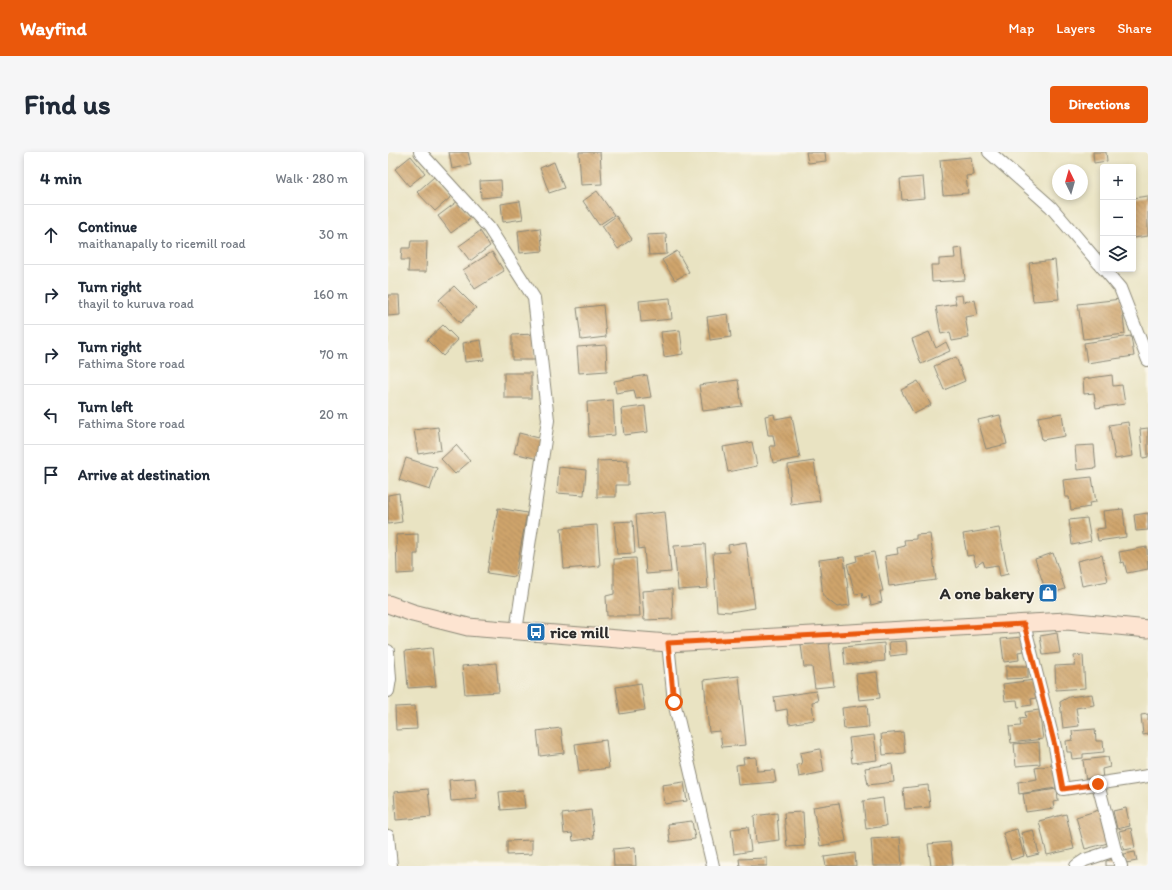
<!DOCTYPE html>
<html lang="en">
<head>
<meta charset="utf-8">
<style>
  :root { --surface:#fff; --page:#f6f6f7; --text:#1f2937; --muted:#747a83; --line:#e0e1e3; --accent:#ea580c }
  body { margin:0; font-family:Itim,sans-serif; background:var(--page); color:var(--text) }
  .controls { position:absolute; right:12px; top:12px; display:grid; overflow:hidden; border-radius:4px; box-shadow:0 2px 6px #0003 }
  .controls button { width:36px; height:36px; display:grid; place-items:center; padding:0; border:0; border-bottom:1px solid var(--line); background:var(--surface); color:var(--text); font:20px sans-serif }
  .compass { position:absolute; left:664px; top:12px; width:36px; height:36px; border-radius:50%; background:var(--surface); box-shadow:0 2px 6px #0003; rotate:355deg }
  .stop { position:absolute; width:12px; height:12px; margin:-9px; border:3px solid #ea580c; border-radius:50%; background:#fff }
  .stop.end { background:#ea580c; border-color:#fff; box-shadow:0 1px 4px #0008 }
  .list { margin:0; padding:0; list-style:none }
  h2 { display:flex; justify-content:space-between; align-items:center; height:52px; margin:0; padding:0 16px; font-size:17px }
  h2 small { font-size:13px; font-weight:400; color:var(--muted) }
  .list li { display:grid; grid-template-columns:26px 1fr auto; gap:12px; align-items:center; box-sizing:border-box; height:60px; padding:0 16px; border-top:1px solid var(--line) }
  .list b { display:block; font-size:15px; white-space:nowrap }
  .list p { margin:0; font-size:13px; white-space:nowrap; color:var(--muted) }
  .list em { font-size:13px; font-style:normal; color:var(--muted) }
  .icon { flex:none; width:22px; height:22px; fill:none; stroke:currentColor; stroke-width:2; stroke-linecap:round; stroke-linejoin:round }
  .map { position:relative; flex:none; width:760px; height:714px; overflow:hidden; border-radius:4px }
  header { display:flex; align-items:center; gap:24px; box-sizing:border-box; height:56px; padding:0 20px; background:var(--accent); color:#fff }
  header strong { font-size:19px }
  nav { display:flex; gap:22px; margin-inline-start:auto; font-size:14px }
  .intro { display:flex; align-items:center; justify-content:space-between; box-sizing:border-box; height:96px; padding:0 24px }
  h1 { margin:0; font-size:28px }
  .button { padding:10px 18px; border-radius:4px; background:var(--accent); color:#fff; font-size:14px; font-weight:700 }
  main { display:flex; gap:24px; padding:0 24px }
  aside { flex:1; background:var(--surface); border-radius:4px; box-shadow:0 2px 6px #0003 }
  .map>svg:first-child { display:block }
  .building { fill:url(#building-back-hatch) }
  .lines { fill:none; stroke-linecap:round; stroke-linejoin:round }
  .street-casing { stroke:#8a8776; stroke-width:14 }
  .secondary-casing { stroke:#8a8776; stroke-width:19 }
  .street { stroke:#fff; stroke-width:12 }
  .secondary { stroke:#fde4d1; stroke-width:17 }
  .route { stroke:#ea580c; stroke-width:5 }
  .labels { text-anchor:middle; stroke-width:3; stroke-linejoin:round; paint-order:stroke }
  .poi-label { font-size:17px; font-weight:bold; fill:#2b2b2b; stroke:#fbf7ec; text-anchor:end }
</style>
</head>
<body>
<header>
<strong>Wayfind</strong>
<nav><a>Map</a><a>Layers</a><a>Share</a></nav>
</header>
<div class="intro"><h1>Find us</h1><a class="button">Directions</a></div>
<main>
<aside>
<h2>4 min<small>Walk · 280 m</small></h2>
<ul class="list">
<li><svg class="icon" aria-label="ahead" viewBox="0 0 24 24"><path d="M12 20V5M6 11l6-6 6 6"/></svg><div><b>Continue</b><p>maithanapally to ricemill road</p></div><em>30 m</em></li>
<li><svg class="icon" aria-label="right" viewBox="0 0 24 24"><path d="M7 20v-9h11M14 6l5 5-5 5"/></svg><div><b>Turn right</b><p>thayil to kuruva road</p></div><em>160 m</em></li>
<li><svg class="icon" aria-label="right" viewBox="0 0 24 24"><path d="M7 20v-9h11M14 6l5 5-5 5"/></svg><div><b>Turn right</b><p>Fathima Store road</p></div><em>70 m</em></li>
<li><svg class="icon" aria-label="left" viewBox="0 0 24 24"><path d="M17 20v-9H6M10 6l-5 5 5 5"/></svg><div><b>Turn left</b><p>Fathima Store road</p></div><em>20 m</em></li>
<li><svg class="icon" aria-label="arrive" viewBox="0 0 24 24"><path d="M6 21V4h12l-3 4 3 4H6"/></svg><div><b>Arrive at destination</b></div></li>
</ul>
</aside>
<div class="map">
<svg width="760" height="714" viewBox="0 0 760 714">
  <defs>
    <pattern id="building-back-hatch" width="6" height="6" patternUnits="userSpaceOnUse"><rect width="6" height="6" fill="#cfa46c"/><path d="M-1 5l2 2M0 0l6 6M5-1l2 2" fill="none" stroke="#a88659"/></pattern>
  </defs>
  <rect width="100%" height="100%" fill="#fbf7ec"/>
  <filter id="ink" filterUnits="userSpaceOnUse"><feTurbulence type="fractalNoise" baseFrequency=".025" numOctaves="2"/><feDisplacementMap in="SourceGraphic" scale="8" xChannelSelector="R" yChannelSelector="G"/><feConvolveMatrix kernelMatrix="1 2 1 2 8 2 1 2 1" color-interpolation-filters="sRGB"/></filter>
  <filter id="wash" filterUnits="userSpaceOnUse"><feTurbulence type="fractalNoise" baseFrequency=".012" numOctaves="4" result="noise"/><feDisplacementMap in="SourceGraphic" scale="16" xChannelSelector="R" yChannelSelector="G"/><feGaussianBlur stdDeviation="0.9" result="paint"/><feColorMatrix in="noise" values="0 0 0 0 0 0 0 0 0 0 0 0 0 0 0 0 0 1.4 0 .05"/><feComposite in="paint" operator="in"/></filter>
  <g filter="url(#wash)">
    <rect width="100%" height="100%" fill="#e9e3c2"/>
    <g id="blocks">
      <g class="building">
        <path d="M61,0H80L83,13L64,17Z"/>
        <path d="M191,0H212L214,32L193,33Z"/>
        <path d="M418,0H437L438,9L420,11Z"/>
        <path d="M705,0H718L719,9L706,11Z"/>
        <path d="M23,4L37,21L21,34L7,17Z"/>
        <path d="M583,5L585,23L578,24L580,41L555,43L552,8Z"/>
        <path d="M166,10L176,36L161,41L152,16Z"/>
        <path d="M46,25L64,44L47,59L29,40Z"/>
        <path d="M535,25L537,46L514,48L512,27Z"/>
        <path d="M113,28L114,44L93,46L92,29Z"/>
        <path d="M209,39L226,63L211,73L195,49Z"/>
        <path d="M760,44V84L745,86V46Z"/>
        <path d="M70,49L83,66L63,81L50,64Z"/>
        <path d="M132,49L135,67L115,70L113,52Z"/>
        <path d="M228,64L244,87L230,97L214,74Z"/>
        <path d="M152,76L155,99L132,101L130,79Z"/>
        <path d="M92,79L102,94L82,109L71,94Z"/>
        <path d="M278,82L279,102L261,103L259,83Z"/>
        <path d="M23,89H39L38,120H20L21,108H13L14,96H22Z"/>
        <path d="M574,96L577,128L544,130L543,113H551V107L567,106L566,97Z"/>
        <path d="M289,99L301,120L287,128L274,108Z"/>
        <path d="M104,100L116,119L87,137L75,118Z"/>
        <path d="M667,108L671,147L645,149L641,111Z"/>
        <path d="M66,134L88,156L72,171L51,148Z"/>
        <path d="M0,143H11L12,163L0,164Z"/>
        <path d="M574,143L575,150L587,148L590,163L577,165L581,186L564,189L562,180L553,182L548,155L568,152L566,144Z"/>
        <path d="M282,146L284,167L253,170L251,149Z"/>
        <path d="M733,147L737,182L695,187L690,152Z"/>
        <path d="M215,153L218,185L193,188L189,156Z"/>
        <path d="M340,162L343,185L322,188L319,165Z"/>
        <path d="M55,173L70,188L55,204L39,188Z"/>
        <path d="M292,178L295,202L276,205L273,180Z"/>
        <path d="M541,180L548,196L558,190L562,199L533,212L524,187Z"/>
        <path d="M147,182V208H124V183Z"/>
        <path d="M743,184L746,204L699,211L696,191Z"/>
        <path d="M93,188L96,208L77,210L75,191Z"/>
        <path d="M218,193L219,219L191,221L189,195Z"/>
        <path d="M568,205L577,229L556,238L546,214Z"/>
        <rect x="116" y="221" width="27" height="25"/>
        <path d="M259,223L263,245L248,247L246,238L228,241L226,229Z"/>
        <path d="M724,223L725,234L734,233L737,252L708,256L706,241L696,242L695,227Z"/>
        <path d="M350,228L354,254L315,259L311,233Z"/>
        <path d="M530,229L543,253L526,262L513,238Z"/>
        <path d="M225,248L227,283L201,285L199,250Z"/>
        <path d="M257,254L260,280L236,283L233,257Z"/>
        <path d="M674,261L677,284L654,288L650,265Z"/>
        <path d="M386,262L387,267L404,264L412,306L385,311L382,294H387L385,283H380L377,264Z"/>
        <path d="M612,263L619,292L598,297L590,268Z"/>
        <path d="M740,270L745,304L727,307L721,273Z"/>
        <path d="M50,275L53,298L30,302L26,278Z"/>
        <path d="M760,276V305L755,306L752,277Z"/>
        <path d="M131,281L155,287L150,307L126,301Z"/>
        <path d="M364,290L369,314L340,320L335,295Z"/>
        <path d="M68,293L82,309L67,322L53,307Z"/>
        <path d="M706,293L708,316L689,318L687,294Z"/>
        <path d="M18,306L49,316L42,338L11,328Z"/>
        <path d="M240,308V333H228V345H209V309Z"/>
        <path d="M426,309L432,349L403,353L400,313Z"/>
        <path d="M171,315L198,318L196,343L169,341Z"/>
        <path d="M704,325L708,350L701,351L702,355L683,358L681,345H677L675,328Z"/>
        <path d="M11,341L14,370L0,372V343Z"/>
        <path d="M110,356L139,361L127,425L99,421Z"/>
        <path d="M735,357L738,385L710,389L708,377L717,376L715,359Z"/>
        <path d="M277,360L283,420L258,422L256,396L251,397L248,363Z"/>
        <path d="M760,361V378L748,379L746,363Z"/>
        <path d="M699,366L703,389L684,393L681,368Z"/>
        <path d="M245,369L247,401L229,402L226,370Z"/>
        <path d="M209,373L212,414L176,417L173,376Z"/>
        <path d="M611,376L620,422L612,424L610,413L597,415L595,409L588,414L585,403L579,404L575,382Z"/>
        <path d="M30,382V402H26V421L9,422L8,383Z"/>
        <path d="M542,382L548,428L501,434L497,404L510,402L509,396L517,394L516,388L528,387V383Z"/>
        <path d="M358,390L367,456L342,460L329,459L325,401L341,400L340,393Z"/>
        <path d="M317,392L320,436L290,438L286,394Z"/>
        <path d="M759,395L760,417L739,421L736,410L733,411L731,400Z"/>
        <path d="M486,400L495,439H492L494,450L483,453L481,444L475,446L474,441L467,442L459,412L469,409L468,404Z"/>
        <path d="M665,401L677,437L659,443L647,407Z"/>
        <path d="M714,403L720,429L694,434L689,409Z"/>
        <path d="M456,405L462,453L449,455L435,444L431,408Z"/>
        <path d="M248,406L252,464H219L218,444L226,442V407Z"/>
        <path d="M284,437L285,467L256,468L254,439Z"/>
        <path d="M669,481L672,501L655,503L652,484Z"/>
        <path d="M634,485L636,499L630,500L631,508L616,510L613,487Z"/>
        <path d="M518,489L519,502L502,504L501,490Z"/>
        <path d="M441,490L446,534L427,536L424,515H416L413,493Z"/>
        <path d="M496,491L497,509L457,513L455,495Z"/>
        <path d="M44,496L48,534L20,536L17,499Z"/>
        <path d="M695,503L697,536L668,538L667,514L687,513L686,504Z"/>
        <path d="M108,511L111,540L77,542L74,514Z"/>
        <path d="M618,514H640V526L618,527Z"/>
        <path d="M489,520L492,546L471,548L468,522Z"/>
        <path d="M351,524L358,593L334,595L332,579L321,580L316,528Z"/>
        <path d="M646,528L648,546L643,547L644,553L630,555L629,548L617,549L615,532Z"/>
        <path d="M253,531L257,558L232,562L228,535Z"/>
        <path d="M428,539L430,549L424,550L426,568L401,572L399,557L388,559L386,545Z"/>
        <path d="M704,542L706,553L688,556L691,574L675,576L672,550L681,545Z"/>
        <path d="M479,553L481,575L456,577L454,556Z"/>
        <path d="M27,554L29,577L8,578L7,555Z"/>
        <path d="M651,558L655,587L623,591L621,575L633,574L632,567L638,566L637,560Z"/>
        <path d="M760,562V582L755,583L753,563Z"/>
        <path d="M173,576L176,601L152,604L149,579Z"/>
        <path d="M707,577L708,589H715L716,600L695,602V606L684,607L683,600H679L678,589L685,588L684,579Z"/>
        <path d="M515,580L517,601L495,603L493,582Z"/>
        <path d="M486,583L489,608L464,611L461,586Z"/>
        <path d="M218,588L221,616L191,620L187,592Z"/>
        <path d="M651,590L652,612L628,614L626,592Z"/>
        <path d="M432,597L436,620L411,625L409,613L414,612L412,601Z"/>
        <path d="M368,605L369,619L386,618L388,630L350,633L348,613L356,612L355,606Z"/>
        <path d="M720,605L722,615L714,617L715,628L698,630L695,608Z"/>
        <path d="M504,612L506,630L480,633L477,616Z"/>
        <path d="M665,613L668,636L631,642L630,630L649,627L647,616Z"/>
        <path d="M87,626L89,647L63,649L61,628Z"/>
        <path d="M296,630L299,649L277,652L274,633Z"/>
        <path d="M540,633L542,655L517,657L515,636Z"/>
        <path d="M40,637L43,665L8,668L6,640Z"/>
        <path d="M669,637L670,649L665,650L666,656L638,660L635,642Z"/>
        <path d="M135,638L137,656L113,658L111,640Z"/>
        <path d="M495,646L498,674L478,677L475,649Z"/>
        <path d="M451,651L458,689L432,694L425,655Z"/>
        <path d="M738,656L742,674L729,677L725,659Z"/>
        <path d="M203,658L206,686L185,689L184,681L176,682L174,662Z"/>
        <path d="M711,658L720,691L697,697L688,665Z"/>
        <path d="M415,660L417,694L399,695L396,661Z"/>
        <path d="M389,661L391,688L368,691L366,664Z"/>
        <path d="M678,662L686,697L659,703L651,669Z"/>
        <path d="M304,669L307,687L282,690L280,672Z"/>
        <path d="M360,675L363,699L346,702L343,677Z"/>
        <path d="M743,676L747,696L736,698L731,679Z"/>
        <path d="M629,677L636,704L623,708L615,681Z"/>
        <path d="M645,678L651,702L639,705L633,681Z"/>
        <path d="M512,685L514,714H485L483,687Z"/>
        <path d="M144,688V702L119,703V689Z"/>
        <path d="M562,690L565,713L543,714L540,692Z"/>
        <path d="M247,695L248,714H226L225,697Z"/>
        <path d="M747,700L749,709L738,711L736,702Z"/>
        <path d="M467,701L468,714H438L436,705Z"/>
        <path d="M379,706V714H352L351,707Z"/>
        <path d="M726,707L727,714H718V709Z"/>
      </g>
    </g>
  </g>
  <g filter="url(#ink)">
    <use href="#blocks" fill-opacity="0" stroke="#8a8776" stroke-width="1"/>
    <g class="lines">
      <g class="street-casing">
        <g id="street">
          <path d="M32,0L101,76L146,146L160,268L128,479"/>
          <path d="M601,0L663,55L715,116"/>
          <path d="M716,117L732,136L760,208"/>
          <path d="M636,472L667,595L675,637L760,624"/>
          <path d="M280,491L286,550L325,714"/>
          <path d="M0,499L2,527L0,539"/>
          <path d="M710,632L727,698L733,714"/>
          <path d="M0,684L3,714"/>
          <path d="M688,714L697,708L727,698"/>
        </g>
      </g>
      <g class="secondary-casing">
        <path id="secondary" d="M0,452L25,461L80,475L280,491L679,469L760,477"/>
      </g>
      <use href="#street" class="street"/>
      <use href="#secondary" class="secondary"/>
    </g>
  </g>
  <g class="lines" filter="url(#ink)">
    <path class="route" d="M286,550L280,491L636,472L667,594L675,637L710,632"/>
  </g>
  <defs>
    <g id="shop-square" transform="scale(1)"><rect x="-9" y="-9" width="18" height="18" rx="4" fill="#1f6fb2" stroke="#fbf7ec"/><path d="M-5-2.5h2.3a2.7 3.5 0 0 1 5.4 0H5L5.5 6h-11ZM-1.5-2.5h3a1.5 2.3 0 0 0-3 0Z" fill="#fff"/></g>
    <g id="bus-square" transform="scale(1)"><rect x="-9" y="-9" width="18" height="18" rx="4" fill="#1f6fb2" stroke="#fbf7ec"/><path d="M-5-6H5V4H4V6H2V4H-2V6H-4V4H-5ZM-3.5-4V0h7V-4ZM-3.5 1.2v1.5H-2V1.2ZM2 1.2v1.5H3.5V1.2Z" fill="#fff"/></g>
  </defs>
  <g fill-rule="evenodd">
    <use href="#shop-square" x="660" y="441"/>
    <use href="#bus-square" x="148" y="480"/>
  </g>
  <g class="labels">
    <g class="poi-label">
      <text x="646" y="447">A one bakery</text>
      <text x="162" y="486" text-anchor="start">rice mill</text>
    </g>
  </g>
</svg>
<div class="controls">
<button>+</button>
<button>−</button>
<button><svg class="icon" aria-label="layers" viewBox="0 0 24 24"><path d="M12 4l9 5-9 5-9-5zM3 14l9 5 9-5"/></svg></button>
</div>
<svg class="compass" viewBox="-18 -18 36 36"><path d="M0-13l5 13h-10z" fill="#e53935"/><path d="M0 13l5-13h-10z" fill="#747a83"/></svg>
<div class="stop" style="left:286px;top:550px"></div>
<div class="stop end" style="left:710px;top:632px"></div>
</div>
</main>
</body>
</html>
